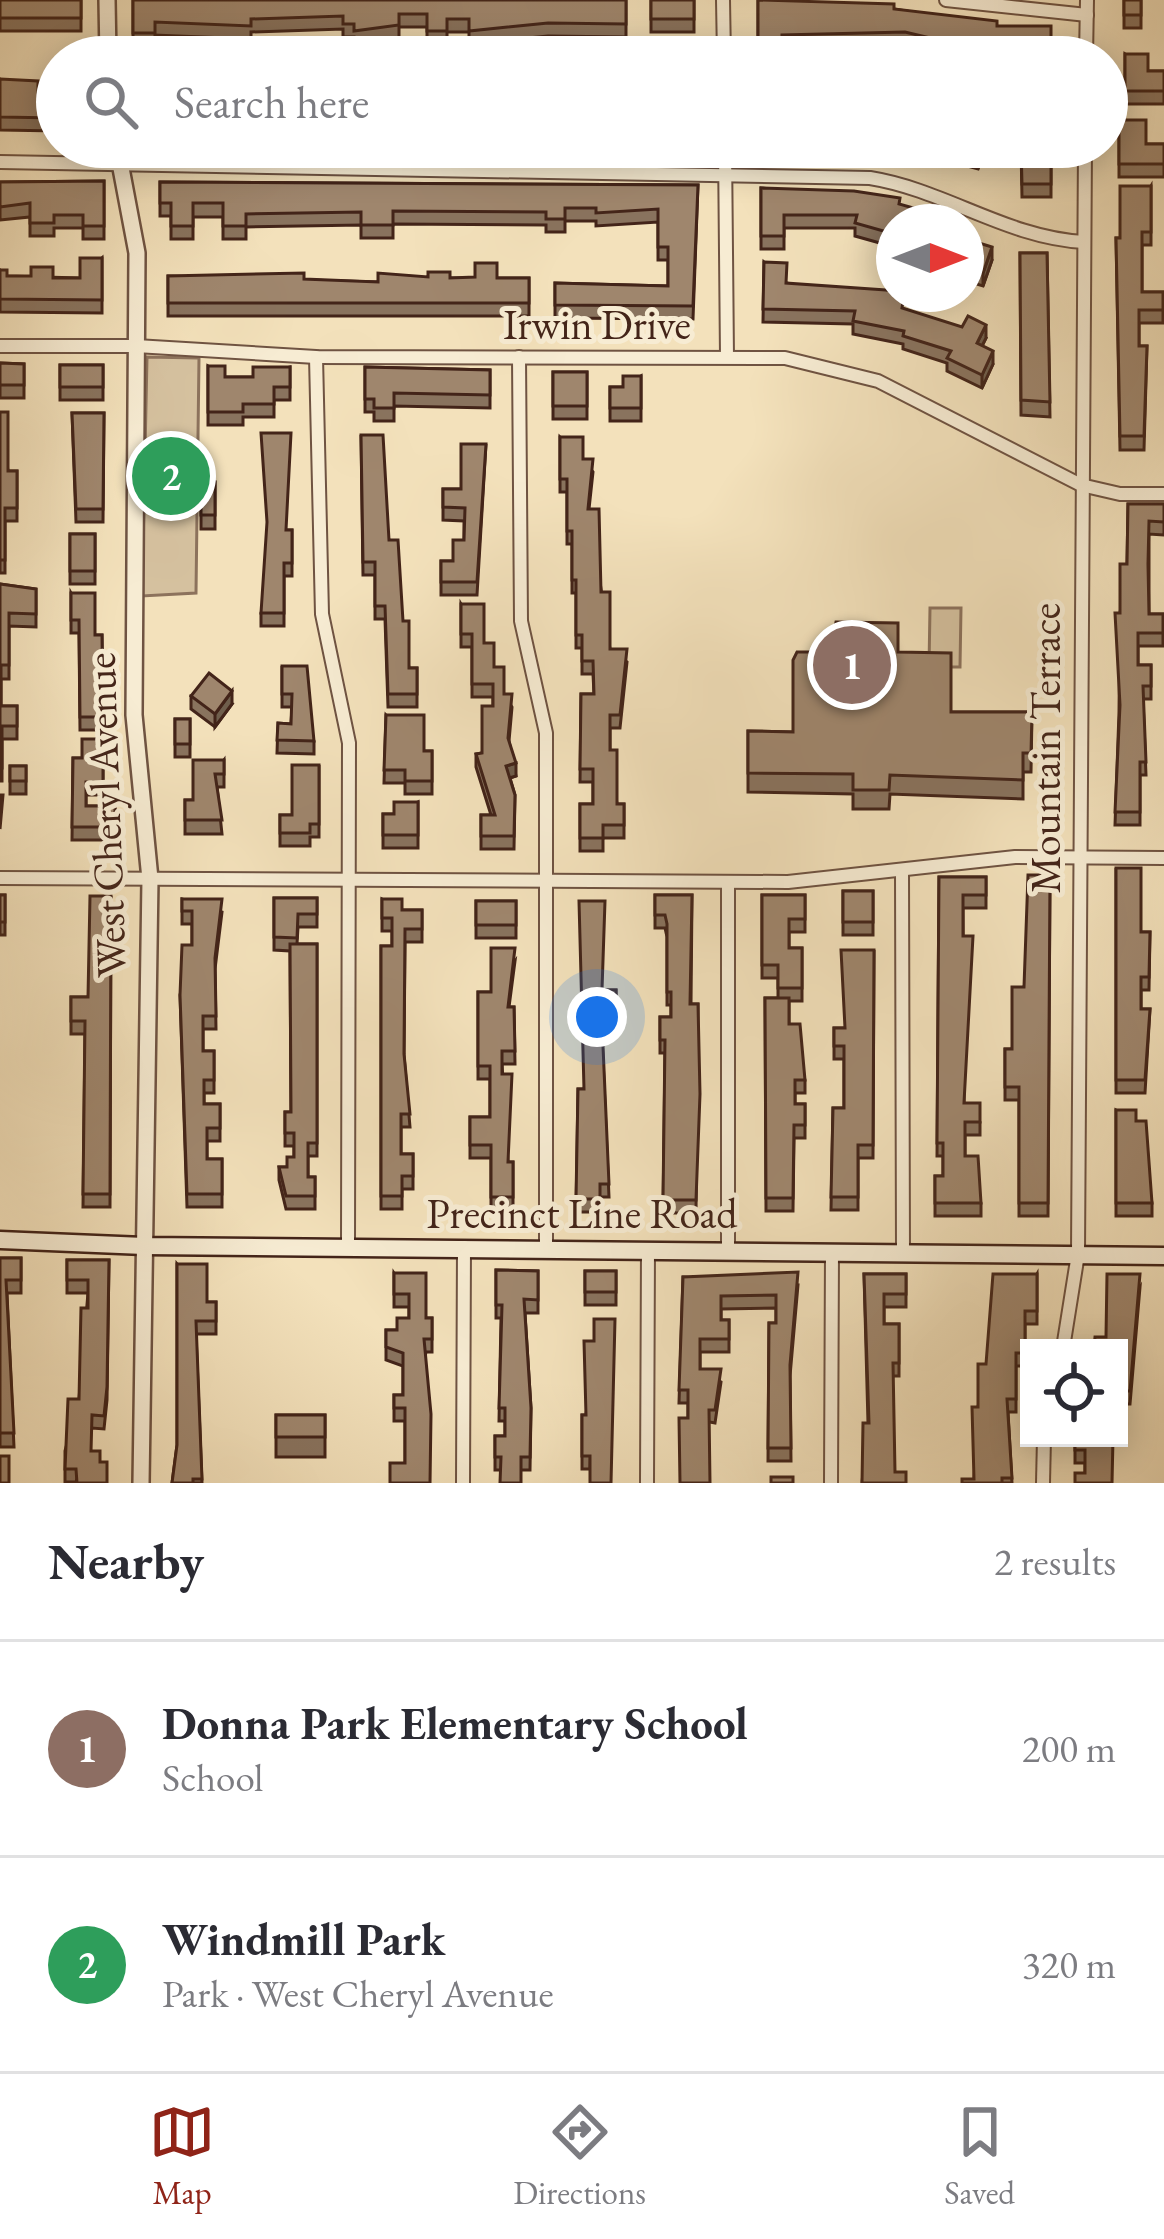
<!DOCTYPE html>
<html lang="en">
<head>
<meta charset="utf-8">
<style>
  :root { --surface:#fff; --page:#f2f2f3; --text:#2b2b33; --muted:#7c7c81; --line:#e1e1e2; --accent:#8f2418 }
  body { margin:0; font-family:"EB Garamond",serif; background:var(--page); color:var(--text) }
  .controls { position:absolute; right:36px; bottom:36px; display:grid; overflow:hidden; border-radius:0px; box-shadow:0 6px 30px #0003 }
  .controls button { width:108px; height:108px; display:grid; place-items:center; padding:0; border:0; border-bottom:3px solid var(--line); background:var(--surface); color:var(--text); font:60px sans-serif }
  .compass { position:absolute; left:876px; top:204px; width:108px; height:108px; border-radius:50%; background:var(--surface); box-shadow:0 6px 30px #0003; rotate:90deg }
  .you { position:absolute; left:597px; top:1017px; width:42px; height:42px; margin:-30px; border:9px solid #fff; border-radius:50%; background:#1a73e8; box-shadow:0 0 0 18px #1a73e833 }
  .badge { display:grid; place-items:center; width:78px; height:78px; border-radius:50%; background:var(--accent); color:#fff; font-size:39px; font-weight:700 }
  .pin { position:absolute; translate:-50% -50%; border:6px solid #fff; box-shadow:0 3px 12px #0006 }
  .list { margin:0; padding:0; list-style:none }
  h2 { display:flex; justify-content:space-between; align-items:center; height:156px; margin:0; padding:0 48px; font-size:51px }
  h2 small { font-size:39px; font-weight:400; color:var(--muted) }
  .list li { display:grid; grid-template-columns:78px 1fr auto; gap:36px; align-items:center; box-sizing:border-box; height:216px; padding:0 48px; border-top:3px solid var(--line) }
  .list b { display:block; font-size:45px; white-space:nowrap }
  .list p { margin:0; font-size:39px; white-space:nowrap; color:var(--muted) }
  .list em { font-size:39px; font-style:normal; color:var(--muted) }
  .icon { flex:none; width:66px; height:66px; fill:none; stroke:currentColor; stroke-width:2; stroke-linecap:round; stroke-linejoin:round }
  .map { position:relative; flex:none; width:1164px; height:1483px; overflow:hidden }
  .search { position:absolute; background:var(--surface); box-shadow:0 6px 30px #0003; left:36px; right:36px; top:36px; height:132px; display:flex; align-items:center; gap:30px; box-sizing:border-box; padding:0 42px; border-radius:66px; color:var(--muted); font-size:45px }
  .sheet { height:588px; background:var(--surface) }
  nav { display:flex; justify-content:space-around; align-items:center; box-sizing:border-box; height:168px; border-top:3px solid var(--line); background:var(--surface); font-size:33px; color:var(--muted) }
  nav a { display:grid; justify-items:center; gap:6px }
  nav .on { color:var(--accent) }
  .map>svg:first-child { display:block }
  .green { fill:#d5c19f; stroke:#8c725c; stroke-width:3 }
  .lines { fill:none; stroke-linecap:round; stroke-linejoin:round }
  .minor-casing { stroke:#6f5342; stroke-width:16 }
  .tertiary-casing { stroke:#6f5342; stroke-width:20 }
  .secondary-casing { stroke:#432419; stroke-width:21 }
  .minor { stroke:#f7ecd3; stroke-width:12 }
  .tertiary { stroke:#f7ecd3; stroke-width:15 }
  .secondary { stroke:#f7ecd3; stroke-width:16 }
  .wall { fill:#89735e; stroke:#432419; stroke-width:3 }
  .shaded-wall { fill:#6f5e4c; stroke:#432419; stroke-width:3 }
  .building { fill:#9f866d; stroke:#432419; stroke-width:3 }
  .labels { text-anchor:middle; stroke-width:10; stroke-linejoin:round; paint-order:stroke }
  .street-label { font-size:42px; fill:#432419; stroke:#f7ecd3 }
</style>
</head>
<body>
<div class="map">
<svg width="1164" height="1483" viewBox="0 0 1164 1483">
  <rect width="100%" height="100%" fill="#f3e1bb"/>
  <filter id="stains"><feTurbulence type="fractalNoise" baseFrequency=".00167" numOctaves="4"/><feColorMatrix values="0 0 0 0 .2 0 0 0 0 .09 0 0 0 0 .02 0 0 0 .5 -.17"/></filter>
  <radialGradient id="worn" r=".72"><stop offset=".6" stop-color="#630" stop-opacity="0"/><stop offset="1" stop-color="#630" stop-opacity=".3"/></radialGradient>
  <g class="green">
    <path d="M147,357L199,358L196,593L142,596Z"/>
    <path d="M930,608H961L960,667H929Z"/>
  </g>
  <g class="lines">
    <g class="minor-casing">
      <g id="minor">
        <path d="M723,0L724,57"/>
        <path d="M946,0L1087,15"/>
        <path d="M1086,57L1087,0"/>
        <path d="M725,147L727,357"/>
        <path d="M0,162L870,178C945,190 1007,238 1084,242"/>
        <path d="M0,346H136L316,357L785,358L878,381L1081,485L1120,494H1164"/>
        <path d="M316,357L322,614L349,743L348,1247"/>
        <path d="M519,357L521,621L546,733V1248"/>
        <path d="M902,872L903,1252"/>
        <path d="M0,878L788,882L1015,857L1164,858"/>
        <path d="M728,882V1250"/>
        <path d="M1063,1348L1078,1254L1085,147"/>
        <path d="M463,1483L464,1247"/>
        <path d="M647,1483L648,1249"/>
        <path d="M831,1483L832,1251"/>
        <path d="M1043,1483L1044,1438"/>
      </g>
    </g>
    <g class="tertiary-casing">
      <g id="tertiary">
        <path d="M107,0L108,57"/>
        <path d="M117,147L137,253L134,715L150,879L141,1483"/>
      </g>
    </g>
    <g class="secondary-casing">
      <path id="secondary" d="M0,1240L144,1246L1164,1256"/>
    </g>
    <use href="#minor" class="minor"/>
    <use href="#tertiary" class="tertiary"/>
    <use href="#secondary" class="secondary"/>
  </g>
  <g class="wall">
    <rect x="0" y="0" width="81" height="31"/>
    <path d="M133,0H626V37L548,36L469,44V32H447V44H427V27H399V38L354,44V37H343V29L251,32V39L155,35V46H133Z"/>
    <rect x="651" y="0" width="43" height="32"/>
    <path d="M758,0L894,9L997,26L1051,57H956L905,45L782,48V57H758Z"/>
    <rect x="1124" y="0" width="17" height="28"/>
    <path d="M1125,54L1148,71H1164V104H1125Z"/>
    <path d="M0,79L38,96H57V131L0,130Z"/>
    <path d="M1119,120L1146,144H1164V177H1119Z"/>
    <path d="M930,147H984L978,169L945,160V153Z"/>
    <path d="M1021,147H1051V197H1022Z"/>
    <path d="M104,181V239H83V228H54V236H30V217L0,220V182Z"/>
    <path d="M160,182L698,185L693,319L555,318V283L668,286V260H658V222L596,226V221H565V232H546V225L393,224V238H361V225L246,227V239H223V217H193V239H171V216H160Z"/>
    <path d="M1151,186V245H1142V292H1163V323H1139V346H1147L1144,450H1120L1116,238H1120Z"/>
    <path d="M761,188L900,205L949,222H894V247L855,236V228H784V249H761Z"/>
    <path d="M966,239L992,260L983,286L966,281Z"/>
    <path d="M1020,253H1047L1050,417L1021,415Z"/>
    <path d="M102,258V313L0,312V270L7,276L80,278Z"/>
    <path d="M764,262L787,283L904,309L986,338L982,346L993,364L982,388L947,371V363L903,349V344L853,334V324L763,322Z"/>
    <path d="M168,276L378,282L450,278H529V316H168Z"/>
    <path d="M0,363L24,364V398H0Z"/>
    <rect x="60" y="365" width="43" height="35"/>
    <path d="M208,366L225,377H253L290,367V400H274V417H243V425H208Z"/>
    <path d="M365,367L490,370V408L394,406V421H374V412H365Z"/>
    <rect x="553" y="372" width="34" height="47"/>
    <path d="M641,376V421H610V387H623Z"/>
    <path d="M0,412L8,471H17V521H5V573H0Z"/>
    <path d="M72,413H104L103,522H76Z"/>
    <path d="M361,435L389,540L409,668H417V707H388L385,619H375V575H363Z"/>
    <path d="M560,437L583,459L593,472L589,509L610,649L627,662L620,728H610V750L617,804H624V838H603V851H580V804H593V782H580L581,694H594L593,674H582V648H576V593H572V544H567V492H560Z"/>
    <path d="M486,444L477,595H441V561H453L464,540V521L443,520V489H461Z"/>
    <rect x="201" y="482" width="14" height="47"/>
    <path d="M1128,504H1164V535L1149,534V614H1163V646H1138V665H1151V699H1143L1146,775H1140V825H1115L1119,712L1120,613L1127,564Z"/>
    <path d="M287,530H292V576H284V626H261V613Z"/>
    <rect x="70" y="534" width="25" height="50"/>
    <path d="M0,584L36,589V627L9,626V679H1V706H17V739H2V781H0Z"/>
    <path d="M71,593L95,635H102L103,730H80L79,633H71Z"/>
    <path d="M461,604L484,643L504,694L512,707L509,741L516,776L510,778L515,795L514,849H481V815H491L476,767V754L482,753L493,706V697H472V647H461Z"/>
    <path d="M898,652L951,712H1032L1031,772H1023V799L890,794L889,809H853V794L748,792V731L793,732Z"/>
    <path d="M282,666L314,741V754L277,753L278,723L291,724L292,707H282Z"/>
    <path d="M191,696L232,704L215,727L191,709Z"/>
    <path d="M386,715L424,751H432V794H405V783H384Z"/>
    <rect x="175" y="719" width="15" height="38"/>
    <path d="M103,739V795H86V806H115V840H72L73,758H82Z"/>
    <path d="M224,760V787H217L222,834H185V800H193Z"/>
    <path d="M319,765V837H310V846H280V815H292Z"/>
    <rect x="10" y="766" width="16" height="28"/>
    <path d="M418,802V848H383V814H394Z"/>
    <path d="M1116,868L1141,932H1150L1149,990H1141V1009H1150L1145,1093H1116Z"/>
    <path d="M1050,875L1048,1216H1019V1100H1005V1049H1012L1024,987Z"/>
    <path d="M939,877H986V908H963L964,1103L980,1122V1135H965V1156L981,1203V1216H935V1176H943V1156H937Z"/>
    <rect x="843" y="891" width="30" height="44"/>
    <rect x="0" y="895" width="5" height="40"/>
    <path d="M655,895H692L691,1004H698L696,1213H663L665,1053H660V1017H671V1005H667V937L665,928H655Z"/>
    <path d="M762,895H805V932H789V948H802V1001H789V1024L805,1080V1093H795V1104H805V1138H794L793,1211H766L765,998H778V978H762Z"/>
    <path d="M111,896L110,1207H83L85,1034H71V997H88Z"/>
    <path d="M274,898H317V927H298L297,944H317V1156H308V1177H315V1209H286L279,1180V1167H287L294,1157V1146H285V1112H291L290,951L274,950Z"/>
    <path d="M182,899L222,912L215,969L216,1029H203V1051H214V1093H204V1104H220V1141H207V1159H222V1207H187L180,995L192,945V924H182Z"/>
    <path d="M382,899L402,910H422V942H405L404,1055L410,1127H401V1154H413V1189H402V1209H381V946H392V931H382Z"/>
    <rect x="476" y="901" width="40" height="37"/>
    <path d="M874,950L873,1158H858V1210H831L833,1108H844V1059H834V1028H845Z"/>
    <path d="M515,961L509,1007H514L515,1064H502L508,1162H513V1210H491V1158H470V1117H490V1079H478V992H491Z"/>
    <path d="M602,990H616V1036H602L609,1197H600V1212H576L578,1089H584Z"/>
    <path d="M1116,1110L1136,1121L1152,1203V1216H1116Z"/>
    <path d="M0,1258H21V1293H7L14,1447H0Z"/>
    <path d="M67,1260H109L107,1400L104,1429L92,1428L76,1482H65V1451L79,1399L88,1293H67Z"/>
    <path d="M177,1264L207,1302H216V1334H196L202,1483H172L177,1445Z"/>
    <path d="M496,1270L538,1271V1313H525L531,1408L530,1470H495V1436H505V1421H499L501,1318H496Z"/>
    <rect x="585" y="1271" width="31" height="34"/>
    <path d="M394,1273L426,1318H432V1352H426L405,1463V1421H394V1395H403V1366L386,1360V1330H397L409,1318V1307H394Z"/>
    <path d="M864,1274H906V1307H884V1324H899V1376H893L862,1483L868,1423Z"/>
    <path d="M1037,1274V1324H1025V1366H1016V1412H1008L1012,1483H962L974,1479L978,1407L986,1364Z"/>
    <path d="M683,1277L798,1285L790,1376L791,1461H768L769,1323H776V1308L721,1309V1320H729V1352H700V1369L721,1382L715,1423L688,1418V1403H679Z"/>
    <path d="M1140,1287L1130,1404H1121V1414H1119V1348L1106,1337Z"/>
    <path d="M594,1341L590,1469H582V1415H586Z"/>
    <rect x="276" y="1415" width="49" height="42"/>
    <path d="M1075,1438H1114L1085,1473V1463H1075Z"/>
  </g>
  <g class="shaded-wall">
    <path d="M980,147H984L978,169V156Z"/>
    <path d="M992,247V260L983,286V273Z"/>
    <path d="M986,325V338L977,356V343Z"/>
    <path d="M993,351V364L982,388V375Z"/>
    <path d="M232,691V704L215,727V714Z"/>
    <path d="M516,763V776L506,779V766Z"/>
  </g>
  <g class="building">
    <rect x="0" y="0" width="81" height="18"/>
    <path d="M133,0H626V24L548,23L469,31V19H447V31H427V14H399V25L354,31V24H343V16L251,19V26L155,22V33H133Z"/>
    <rect x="651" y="0" width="43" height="19"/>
    <path d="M758,0L894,4V9L997,21V26H1051V57H1028V45H995L994,54L982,53V57H963L964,46L905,32L782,35V45H758Z"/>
    <rect x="1124" y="0" width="17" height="15"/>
    <rect x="664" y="40" width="29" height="17"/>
    <path d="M1125,54H1148V71H1164V91H1125Z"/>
    <path d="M0,79L38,81V96H57V118L0,117Z"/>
    <path d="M1119,120H1146V144H1164V164H1119Z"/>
    <path d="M946,147H980L978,156Z"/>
    <path d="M1021,147H1051V184H1022Z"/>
    <path d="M104,181V226H83V215H54V223H30V203L0,207V182Z"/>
    <path d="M160,182L698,185L693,306L555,305V283L668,286V247H658V209L596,213V208H565V219H546V212L393,211V225H361V212L246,214V226H223V203H193V226H171V203H160Z"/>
    <path d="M1120,186H1151V232H1142V292H1163V310H1139V346H1147L1144,436H1120L1116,238H1120Z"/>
    <path d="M761,188L854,191L900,198L899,204L949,218L948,222H894V234L855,223L857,215H784V236H761Z"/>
    <path d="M966,239L992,247L983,273L966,268Z"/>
    <path d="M1020,253H1047L1050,402L1021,400Z"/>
    <path d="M80,258H102V300L0,299V270H7V276H31V267H53V278H80Z"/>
    <path d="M764,262L787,263L786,283L886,290L894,292V294L904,295L902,308L962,327L968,316L986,325L977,343L993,351L982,375L947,358L951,351L903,336L904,331L853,321L855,311L763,309Z"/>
    <path d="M475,263H497V278H529V303H168V276L304,273V279L378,282V273L428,277V272H450V278L475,277Z"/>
    <path d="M0,363L24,364V385H0Z"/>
    <rect x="60" y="365" width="43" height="22"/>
    <path d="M208,366H225V377H253V367H290V387H274V404H243V412H208Z"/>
    <path d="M365,367L490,370V395L394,393V408H374V399H365Z"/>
    <rect x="553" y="372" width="34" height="34"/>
    <path d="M623,376H641V408H610V387H623Z"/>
    <path d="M0,412H8V471H17V508H5V560H0Z"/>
    <path d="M72,413H104L103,509H76Z"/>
    <path d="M261,433H291L286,530H292V563H284V613H261L267,522Z"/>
    <path d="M361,435H383L389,540H398L403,621H409V668H417V694H388L385,606H375V562H363Z"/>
    <path d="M560,437H583V459H593L588,509H599L601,592H610V649H627L620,715H610V750H617V804H624V825H603V838H580V804H593V769H580L581,694H594L593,661H582V635H576V580H572V531H567V479H560Z"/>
    <path d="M461,444H486L477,582H441V561H453V540H464L465,508L443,507V489H461Z"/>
    <rect x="201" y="482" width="14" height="33"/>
    <path d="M1128,504H1164V522L1149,521L1148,564L1149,614H1163V633H1138V665H1151V686H1143L1146,762H1140V812H1115L1120,705L1115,613H1120V564H1127Z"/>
    <rect x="70" y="534" width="25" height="37"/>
    <path d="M0,584L36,589V614L9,613V665H1V706H17V726H2V768H0Z"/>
    <path d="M71,593H95V635H102L103,717H80L79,620H71Z"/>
    <path d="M461,604H484V643H494V667H504V694H512L508,738L516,763L506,766L515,795L514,836H481V815H495L476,754L482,753V706H493V684H472V634H461Z"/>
    <path d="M836,622L898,623V652L951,653V712H1032L1031,753H1023V780L890,775L889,790H853V774L748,773V731L793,732V660L797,652H830Z"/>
    <path d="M282,666H307L314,741L277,740L278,723L291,724L292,694H282Z"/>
    <path d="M209,673L232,691L215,714L191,696Z"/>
    <path d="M386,715H424V751H432V781H405V770H384Z"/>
    <rect x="175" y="719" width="15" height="25"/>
    <path d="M82,739H103V782H86V806H115V827H72L73,758H82Z"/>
    <path d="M193,760H224V774H215L222,820H185V800H193Z"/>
    <path d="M292,765H319V824H310V833H280V815H292Z"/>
    <rect x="10" y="766" width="16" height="15"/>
    <path d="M0,795H3L0,829Z"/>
    <path d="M394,802H418V835H383V814H394Z"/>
    <path d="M1116,868H1141V932H1150L1149,977H1141V1009H1150L1145,1080H1116Z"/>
    <path d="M1028,875H1050L1048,1203H1019V1087H1005V1049H1012V987H1024Z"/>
    <path d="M939,877H986V895H963V936H973L964,1103H980V1122H965V1156H978L981,1203H935V1176H943V1143H937Z"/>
    <rect x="843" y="891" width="30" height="31"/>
    <rect x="0" y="895" width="5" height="27"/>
    <path d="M655,895H692L690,1004H698L700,1094L696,1200H663L665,1040H660V1017H671V992H667V924L665,915H655Z"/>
    <path d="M762,895H805V919H789V948H802V988H778V965H762Z"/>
    <path d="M90,896H111L110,1194H83L85,1021H71V997H88Z"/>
    <path d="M274,898H317V914H298L297,938L274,937Z"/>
    <path d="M182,899H222L215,958L216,1016H203V1051H214V1080H204V1104H220V1128H207V1159H222V1194H187L180,995L182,945H192V911H182Z"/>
    <path d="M382,899H402V910H422V929H405L404,1054L410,1114H401V1154H413V1176H402V1196H381V946H392V918H382Z"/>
    <rect x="476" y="901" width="40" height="24"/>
    <path d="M579,901H605L602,990H616V1023H602L609,1184H600V1199H576L578,1089H584Z"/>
    <path d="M290,944H317V1143H308V1177H315V1196H286L279,1167H287V1157H294V1133H285V1112H291Z"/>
    <path d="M491,948H515L508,1007H514L515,1051H502V1074H512L508,1162H513V1197H491V1145H470V1117H490V1066H478V992H491Z"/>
    <path d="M841,950H874L873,1145H858V1197H831L833,1108H844V1046H834V1028H845Z"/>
    <path d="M765,998H789V1024H800L805,1080H795V1104H805V1125H794L793,1198H766Z"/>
    <path d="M1116,1110H1136V1121H1146L1152,1203H1116Z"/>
    <path d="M0,1258H21V1280H6L14,1433H0Z"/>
    <path d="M67,1260H109L107,1387L104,1416L92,1415L91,1451H100V1462H107V1483H77L76,1469H65L68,1399H79L81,1308H88V1280H67Z"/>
    <path d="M177,1264H207V1302H216V1321H196L202,1479H193V1483H172L177,1445Z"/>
    <path d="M496,1270L538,1271V1300L524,1299L531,1408L530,1457H521V1483H500L501,1457H495V1436H505V1408H499L502,1305H496Z"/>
    <rect x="585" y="1271" width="31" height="21"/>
    <path d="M798,1272L790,1365L791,1448H768L769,1323H776V1295L721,1296V1320H729V1339H700V1369H721L715,1410H709L710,1483H680L679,1418H688V1390H679L683,1277Z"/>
    <path d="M394,1273H426V1318H432V1339H424L431,1414L430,1483H390V1463H405V1408H394V1395H403V1353L386,1347V1330H397V1318H409V1294H394Z"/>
    <path d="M864,1274H906V1294H884V1324H899V1363H893L895,1472H906V1483H862L863,1423H869Z"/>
    <path d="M993,1274H1037V1311H1025V1353H1016V1399H1007L1012,1478H1002V1483H962V1479H974L972,1407H978V1364H986Z"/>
    <path d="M1107,1274H1140L1130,1391H1121V1401H1119V1348H1094L1095,1337H1106Z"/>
    <path d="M594,1319H615L611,1483H590V1456H582V1415H586L584,1341H594Z"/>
    <rect x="276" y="1415" width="49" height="22"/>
    <path d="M1075,1438H1113L1112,1483H1075V1473H1085V1450H1075Z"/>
    <rect x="0" y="1456" width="9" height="27"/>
    <rect x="771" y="1477" width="22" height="6"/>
  </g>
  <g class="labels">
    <g class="street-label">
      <text x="597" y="339">Irwin Drive</text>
      <text transform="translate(1045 748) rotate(-90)" y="15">Mountain Terrace</text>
      <text transform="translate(105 815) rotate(-92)" y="15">West Cheryl Avenue</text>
      <text x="582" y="1228">Precinct Line Road</text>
    </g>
  </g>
  <rect width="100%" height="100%" filter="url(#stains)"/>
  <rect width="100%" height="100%" fill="url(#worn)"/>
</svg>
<div class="controls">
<button><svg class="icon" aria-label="locate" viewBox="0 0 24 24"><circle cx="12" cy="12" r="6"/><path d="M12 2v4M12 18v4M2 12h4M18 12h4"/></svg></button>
</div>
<svg class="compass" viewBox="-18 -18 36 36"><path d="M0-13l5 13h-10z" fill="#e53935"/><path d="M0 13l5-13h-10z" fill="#7c7c81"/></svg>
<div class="you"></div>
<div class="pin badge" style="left:852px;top:665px;background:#8d6e63">1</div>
<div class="pin badge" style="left:171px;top:476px;background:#2e9e5b">2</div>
<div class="search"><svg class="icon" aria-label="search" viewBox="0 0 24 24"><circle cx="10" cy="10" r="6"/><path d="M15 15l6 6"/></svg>Search here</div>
</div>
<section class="sheet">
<h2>Nearby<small>2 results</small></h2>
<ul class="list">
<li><span class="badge" style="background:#8d6e63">1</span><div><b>Donna Park Elementary School</b><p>School</p></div><em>200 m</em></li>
<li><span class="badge" style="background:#2e9e5b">2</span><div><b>Windmill Park</b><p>Park · West Cheryl Avenue</p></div><em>320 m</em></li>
</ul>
</section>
<nav>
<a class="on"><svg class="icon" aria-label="map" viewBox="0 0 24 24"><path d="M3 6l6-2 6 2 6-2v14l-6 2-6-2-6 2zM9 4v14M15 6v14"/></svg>Map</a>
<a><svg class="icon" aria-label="directions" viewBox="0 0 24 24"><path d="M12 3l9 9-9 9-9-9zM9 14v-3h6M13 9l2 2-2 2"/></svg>Directions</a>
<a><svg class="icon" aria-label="saved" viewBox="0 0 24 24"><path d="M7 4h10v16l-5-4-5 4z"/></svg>Saved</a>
</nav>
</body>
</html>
